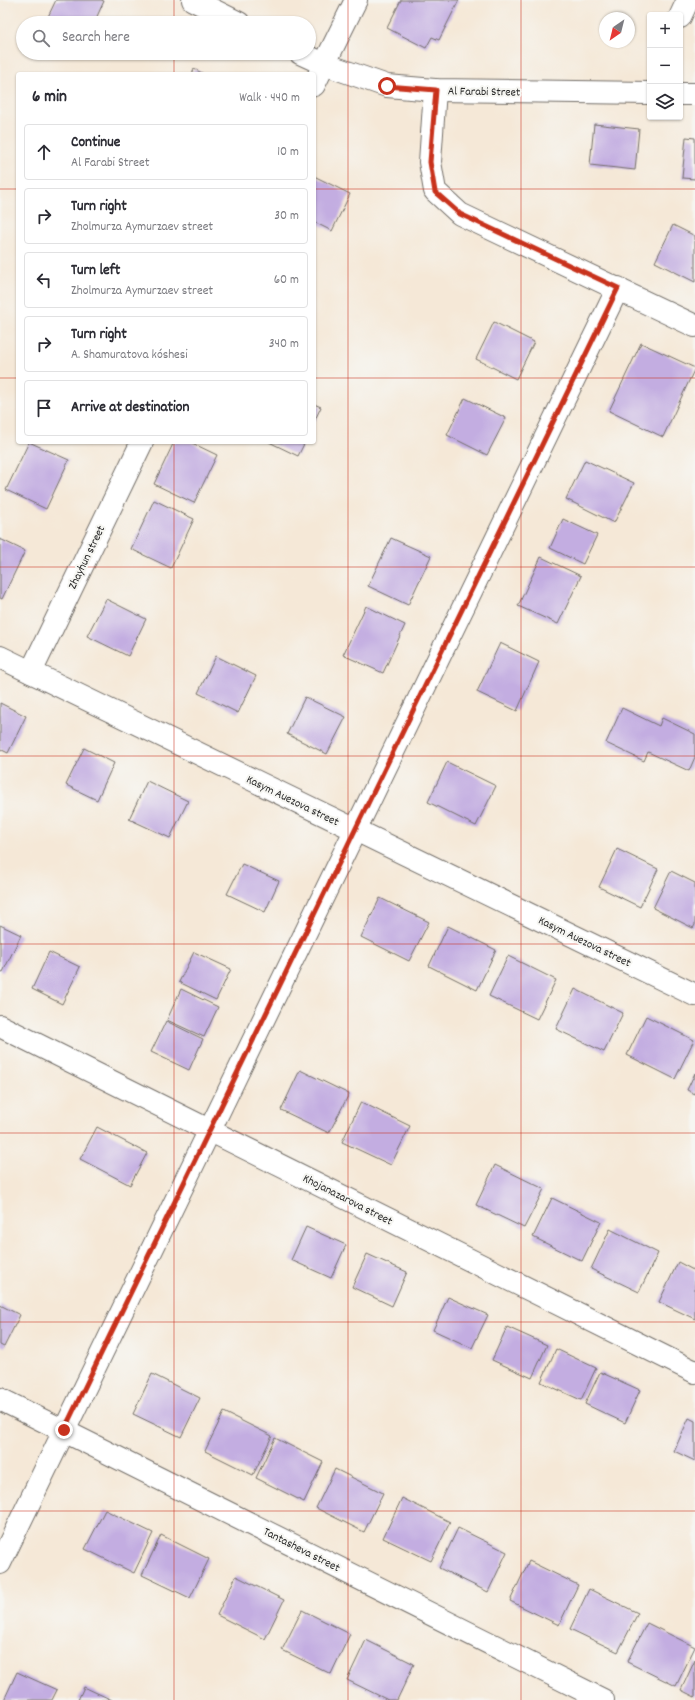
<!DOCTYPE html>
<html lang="en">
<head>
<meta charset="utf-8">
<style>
  :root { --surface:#fff; --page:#f2f2f3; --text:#2b2b33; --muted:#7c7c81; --line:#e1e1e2 }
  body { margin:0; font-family:Dekko,sans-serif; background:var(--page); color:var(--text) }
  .controls { position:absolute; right:12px; top:12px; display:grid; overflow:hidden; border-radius:4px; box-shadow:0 1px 3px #0004 }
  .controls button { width:36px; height:36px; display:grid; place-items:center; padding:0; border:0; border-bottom:1px solid var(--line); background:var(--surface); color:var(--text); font:20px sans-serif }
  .compass { position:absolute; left:599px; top:12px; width:36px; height:36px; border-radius:50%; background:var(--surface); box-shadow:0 1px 3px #0004; rotate:215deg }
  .stop { position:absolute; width:12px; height:12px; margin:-9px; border:3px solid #c8321e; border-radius:50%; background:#fff }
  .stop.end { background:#c8321e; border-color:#fff; box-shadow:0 1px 4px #0008 }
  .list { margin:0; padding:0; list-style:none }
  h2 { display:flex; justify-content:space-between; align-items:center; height:52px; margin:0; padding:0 16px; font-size:17px }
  h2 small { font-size:13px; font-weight:400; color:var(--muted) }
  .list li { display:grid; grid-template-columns:26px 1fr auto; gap:12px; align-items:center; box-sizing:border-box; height:56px; margin:0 8px 8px; padding:0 8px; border:1px solid var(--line); border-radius:4px }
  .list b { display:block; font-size:15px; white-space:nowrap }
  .list p { margin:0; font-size:13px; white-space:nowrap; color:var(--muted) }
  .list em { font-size:13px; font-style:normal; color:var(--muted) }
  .icon { flex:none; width:22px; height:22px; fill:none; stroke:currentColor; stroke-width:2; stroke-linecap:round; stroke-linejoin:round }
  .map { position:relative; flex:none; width:695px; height:1700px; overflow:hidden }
  .search { position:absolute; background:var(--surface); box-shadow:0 1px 3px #0004; left:16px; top:16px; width:300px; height:44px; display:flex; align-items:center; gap:10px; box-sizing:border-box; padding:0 14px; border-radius:22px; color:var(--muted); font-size:15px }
  .panel { position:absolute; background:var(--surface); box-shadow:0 1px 3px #0004; left:16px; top:72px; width:300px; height:372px; border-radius:4px }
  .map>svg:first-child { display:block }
  .building { fill:#c3ade1 }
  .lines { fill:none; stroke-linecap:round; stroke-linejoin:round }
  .minor-casing { stroke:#726d67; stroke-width:24 }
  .minor { stroke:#fff; stroke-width:22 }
  .route { stroke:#c8321e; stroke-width:5 }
  .grid { fill:none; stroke:#c8321e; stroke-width:1; stroke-opacity:0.55 }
  .labels { text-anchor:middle; stroke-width:4; stroke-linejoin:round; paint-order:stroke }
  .street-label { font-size:12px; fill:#2b2b2b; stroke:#f6f6f2 }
</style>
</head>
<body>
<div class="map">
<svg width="695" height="1700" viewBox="0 0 695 1700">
  <rect width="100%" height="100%" fill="#f6f6f2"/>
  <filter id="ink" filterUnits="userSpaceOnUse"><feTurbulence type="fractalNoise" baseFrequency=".025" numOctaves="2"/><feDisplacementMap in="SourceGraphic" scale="8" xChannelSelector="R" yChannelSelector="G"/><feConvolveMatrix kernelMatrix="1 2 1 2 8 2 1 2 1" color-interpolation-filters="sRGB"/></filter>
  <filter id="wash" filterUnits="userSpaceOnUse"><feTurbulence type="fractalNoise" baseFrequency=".012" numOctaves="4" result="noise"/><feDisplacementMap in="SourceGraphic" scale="16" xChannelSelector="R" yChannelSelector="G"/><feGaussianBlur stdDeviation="0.9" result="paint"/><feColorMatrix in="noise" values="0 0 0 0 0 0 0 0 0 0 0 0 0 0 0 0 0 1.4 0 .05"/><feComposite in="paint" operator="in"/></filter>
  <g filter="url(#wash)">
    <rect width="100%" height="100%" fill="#f5e8d7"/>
    <g id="blocks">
      <g class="building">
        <path d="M56,0H101L104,1L94,23H45Z"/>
        <path d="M401,0H459L439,40L432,37L426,48L387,28Z"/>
        <path d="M194,69L204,74H192Z"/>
        <path d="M594,124L639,129L635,170L590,165Z"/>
        <path d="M686,137L695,138V179L682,178Z"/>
        <path d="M314,176L350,194L332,231L314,222Z"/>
        <path d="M673,225L695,236V282L655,262Z"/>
        <path d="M494,322L534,342L516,379L476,359Z"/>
        <path d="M641,343L695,368L663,437L609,411Z"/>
        <path d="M465,398L506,418L487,455L447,435Z"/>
        <path d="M314,404L321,407L314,422Z"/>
        <path d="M29,442L69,460L46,509L6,490Z"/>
        <path d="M174,442H190L217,455L194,503L154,484Z"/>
        <path d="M269,442H305L298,456Z"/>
        <path d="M585,460L634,483L614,523L566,499Z"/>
        <path d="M154,500L194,519L171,568L131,549Z"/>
        <path d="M563,519L597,535L583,564L550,548Z"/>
        <path d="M391,538L431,556L408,605L368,586Z"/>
        <path d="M0,539L25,551L2,599L0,598Z"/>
        <path d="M541,557L581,576L558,624L518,606Z"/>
        <path d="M106,599L146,619L128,656L87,636Z"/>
        <path d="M366,606L405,625L383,673L343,655Z"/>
        <path d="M500,643L539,662L517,711L477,692Z"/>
        <path d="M216,656L256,676L238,713L198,693Z"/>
        <path d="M305,697L346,717L327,754L287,734Z"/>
        <path d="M0,703L26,716L8,753L0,749Z"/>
        <path d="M622,708L659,726L662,718L695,734V757L689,771L648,752L644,761L606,743Z"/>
        <path d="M84,748L114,763L97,800L66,785Z"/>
        <path d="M447,762L496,786L476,826L428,802Z"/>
        <path d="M147,781L188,801L170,838L129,819Z"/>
        <path d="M617,849L658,869L640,907L599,887Z"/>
        <path d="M242,864L279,881L265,912L227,894Z"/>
        <path d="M671,871L695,883V925L693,928L653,908Z"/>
        <path d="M380,898L429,922L409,961L361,937Z"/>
        <path d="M0,925L21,935L3,972L0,971Z"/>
        <path d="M448,926L496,950L477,990L429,966Z"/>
        <path d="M49,952L80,967L62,1004L32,989Z"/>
        <path d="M194,952L231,969L216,1000L179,982Z"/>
        <path d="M508,956L556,980L537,1019L489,996Z"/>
        <path d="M181,989L218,1007L204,1037L167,1020Z"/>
        <path d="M575,989L623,1013L604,1052L556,1029Z"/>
        <path d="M646,1016L694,1040L675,1079L627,1055Z"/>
        <path d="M166,1021L203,1039L189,1070L151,1052Z"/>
        <path d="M300,1070L349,1094L329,1133L281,1110Z"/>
        <path d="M695,1073V1094L687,1090Z"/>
        <path d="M361,1102L410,1126L391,1165L342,1142Z"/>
        <path d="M97,1127L147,1153L130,1185L80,1159Z"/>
        <path d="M495,1165L544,1189L524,1228L476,1205Z"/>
        <path d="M552,1198L601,1222L582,1261L533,1237Z"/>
        <path d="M306,1227L346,1245L331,1278L291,1260Z"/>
        <path d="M610,1229L658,1253L639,1292L591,1269Z"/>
        <path d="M367,1254L407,1272L392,1306L352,1287Z"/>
        <path d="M678,1262L695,1271V1319L659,1302Z"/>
        <path d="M448,1297L488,1315L472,1348L433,1330Z"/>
        <path d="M0,1305L20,1315L4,1347L0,1345Z"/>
        <path d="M507,1327L547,1345L532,1378L492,1360Z"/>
        <path d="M556,1349L596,1368L581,1400L541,1382Z"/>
        <path d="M600,1372L640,1390L625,1423L585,1404Z"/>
        <path d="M152,1374L200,1398L181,1437L133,1414Z"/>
        <path d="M224,1412L272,1436L253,1475L205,1451Z"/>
        <path d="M689,1418L695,1421V1461L674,1451Z"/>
        <path d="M275,1438L323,1462L304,1502L256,1478Z"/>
        <path d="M335,1469L383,1493L364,1532L316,1508Z"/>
        <path d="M402,1498L450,1522L431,1561L383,1538Z"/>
        <path d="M105,1510L153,1533L134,1573L85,1549Z"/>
        <path d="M458,1528L507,1552L488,1592L439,1568Z"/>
        <path d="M161,1535L209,1559L190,1598L142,1575Z"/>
        <path d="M529,1561L578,1585L559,1625L510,1601Z"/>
        <path d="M236,1576L284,1600L265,1639L217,1615Z"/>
        <path d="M589,1589L638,1613L618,1652L570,1629Z"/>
        <path d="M302,1610L350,1634L331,1674L282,1650Z"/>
        <path d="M647,1623L695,1647L676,1686L627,1662Z"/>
        <path d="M366,1640L414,1664L397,1700H388L347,1680Z"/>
        <path d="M695,1660V1697L681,1690Z"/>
        <path d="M17,1672L57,1690L52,1700H4Z"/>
        <path d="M84,1687L112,1700H78Z"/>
      </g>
    </g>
  </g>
  <g filter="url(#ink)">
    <use href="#blocks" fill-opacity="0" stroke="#726d67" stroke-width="1"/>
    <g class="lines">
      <g class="minor-casing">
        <g id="minor">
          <path d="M193,0L239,23"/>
          <path d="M680,17L688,0"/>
          <path d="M300,53L324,64L387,86L435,90L650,93"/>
          <path d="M314,85L356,0"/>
          <path d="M435,90L430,162L435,191L460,214L695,326"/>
          <path d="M680,94H695"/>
          <path d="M0,657L695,995"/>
          <path d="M31,672L142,442"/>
          <path d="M0,1026L695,1372"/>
          <path d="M0,1399L603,1700"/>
          <path d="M0,1563L618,288"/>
        </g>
      </g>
      <use href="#minor" class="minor"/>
    </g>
  </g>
  <g class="lines" filter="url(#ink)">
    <path class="route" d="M64,1430L618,288L460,214L435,192L430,162L436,90L387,86"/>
  </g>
  <path class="grid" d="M174,0V23M348,0V1700M521,0V1700M174,53V74M0,189H18M314,189H695M0,378H18M314,378H695M174,442V1700M0,567H695M0,756H695M0,944H695M0,1133H695M0,1322H695M0,1511H695"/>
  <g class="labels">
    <g class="street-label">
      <text transform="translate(484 91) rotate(1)" y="4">Al Farabi Street</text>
      <text transform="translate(86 557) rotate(-64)" y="4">Zhayhun street</text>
      <text transform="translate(293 800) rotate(26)" y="4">Kasym Auezova street</text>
      <text transform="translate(585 941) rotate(26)" y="4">Kasym Auezova street</text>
      <text transform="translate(348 1199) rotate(27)" y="4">Khojanazarova street</text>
      <text transform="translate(302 1549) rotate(27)" y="4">Tantasheva street</text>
    </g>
  </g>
</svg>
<div class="controls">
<button>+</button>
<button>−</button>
<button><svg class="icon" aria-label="layers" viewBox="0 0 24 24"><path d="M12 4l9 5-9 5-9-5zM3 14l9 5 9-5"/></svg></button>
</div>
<svg class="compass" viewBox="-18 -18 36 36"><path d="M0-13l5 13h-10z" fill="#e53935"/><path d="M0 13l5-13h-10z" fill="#7c7c81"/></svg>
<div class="stop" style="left:387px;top:86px"></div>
<div class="stop end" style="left:64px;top:1430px"></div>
<div class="search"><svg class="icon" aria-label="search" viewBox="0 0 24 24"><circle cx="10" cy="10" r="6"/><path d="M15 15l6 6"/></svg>Search here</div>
<section class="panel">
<h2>6 min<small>Walk · 440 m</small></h2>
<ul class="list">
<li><svg class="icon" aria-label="ahead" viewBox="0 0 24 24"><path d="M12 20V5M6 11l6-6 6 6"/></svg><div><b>Continue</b><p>Al Farabi Street</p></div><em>10 m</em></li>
<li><svg class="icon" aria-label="right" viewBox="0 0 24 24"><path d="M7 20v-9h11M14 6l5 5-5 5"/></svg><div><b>Turn right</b><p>Zholmurza Aymurzaev street</p></div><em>30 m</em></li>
<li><svg class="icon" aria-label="left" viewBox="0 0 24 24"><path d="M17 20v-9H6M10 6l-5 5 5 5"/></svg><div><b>Turn left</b><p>Zholmurza Aymurzaev street</p></div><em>60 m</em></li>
<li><svg class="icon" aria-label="right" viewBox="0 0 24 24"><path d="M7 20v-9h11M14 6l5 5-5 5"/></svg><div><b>Turn right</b><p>A. Shamuratova kóshesi</p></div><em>340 m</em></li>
<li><svg class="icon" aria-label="arrive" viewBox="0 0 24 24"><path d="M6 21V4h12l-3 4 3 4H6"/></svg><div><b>Arrive at destination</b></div></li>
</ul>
</section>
</div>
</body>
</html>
